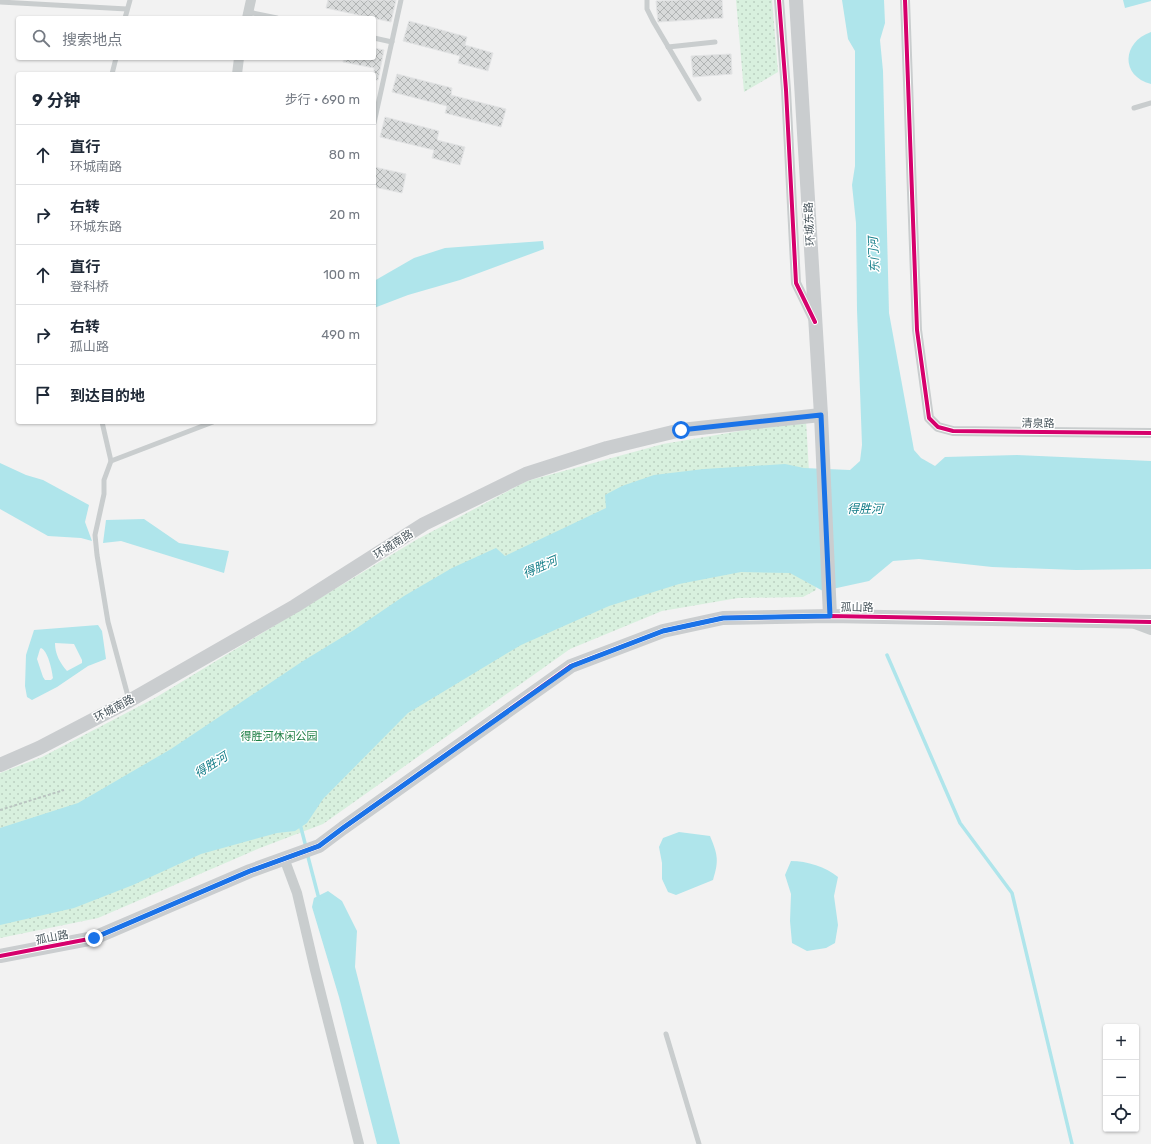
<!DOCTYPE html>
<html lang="zh">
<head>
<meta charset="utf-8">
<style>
  :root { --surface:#fff; --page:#f6f6f7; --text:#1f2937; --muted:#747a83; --line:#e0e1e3 }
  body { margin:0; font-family:Rubik,"Noto Sans SC",sans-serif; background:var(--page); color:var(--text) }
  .controls { position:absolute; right:12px; bottom:12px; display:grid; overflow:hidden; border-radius:4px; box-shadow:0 1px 3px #0004 }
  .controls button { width:36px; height:36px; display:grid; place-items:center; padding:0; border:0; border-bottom:1px solid var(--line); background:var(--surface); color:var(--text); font:20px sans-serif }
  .stop { position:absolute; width:12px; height:12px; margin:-9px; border:3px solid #1a73e8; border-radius:50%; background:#fff }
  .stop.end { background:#1a73e8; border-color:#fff; box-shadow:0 1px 4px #0008 }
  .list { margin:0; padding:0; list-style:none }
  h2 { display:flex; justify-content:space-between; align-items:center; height:52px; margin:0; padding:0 16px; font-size:17px }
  h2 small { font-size:13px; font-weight:400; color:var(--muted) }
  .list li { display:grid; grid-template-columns:26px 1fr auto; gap:12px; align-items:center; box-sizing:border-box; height:60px; padding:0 16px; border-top:1px solid var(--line) }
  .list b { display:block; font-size:15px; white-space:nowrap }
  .list p { margin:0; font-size:13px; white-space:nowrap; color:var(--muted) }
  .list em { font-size:13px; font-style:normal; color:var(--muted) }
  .icon { flex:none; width:22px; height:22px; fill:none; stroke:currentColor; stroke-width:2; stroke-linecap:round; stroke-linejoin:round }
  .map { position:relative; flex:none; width:1151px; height:1144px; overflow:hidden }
  .search { position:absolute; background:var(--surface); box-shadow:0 1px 3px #0004; left:16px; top:16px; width:360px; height:44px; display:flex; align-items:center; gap:10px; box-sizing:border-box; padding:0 14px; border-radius:4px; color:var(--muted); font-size:15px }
  .panel { position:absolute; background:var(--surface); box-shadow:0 1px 3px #0004; left:16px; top:72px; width:360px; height:352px; border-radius:4px }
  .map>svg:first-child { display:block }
  .park { fill:url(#park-dots) }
  .water { fill:#afe5eb; fill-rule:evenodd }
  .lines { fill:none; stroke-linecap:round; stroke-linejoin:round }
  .stream { stroke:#afe5eb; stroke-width:3.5 }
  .building { fill:url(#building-cross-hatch); stroke:#e3e4e5 }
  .path { stroke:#b9c4c0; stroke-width:2; stroke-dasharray:3 2; stroke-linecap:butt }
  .lane { stroke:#c9cdce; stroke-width:5 }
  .street { stroke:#c9cdce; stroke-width:10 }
  .secondary { stroke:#cacdcf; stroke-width:14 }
  .cycleway-casing { stroke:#fff; stroke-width:6 }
  .cycleway { stroke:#d6006c; stroke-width:4 }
  .route { stroke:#1a73e8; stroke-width:5 }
  .labels { text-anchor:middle; stroke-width:3; stroke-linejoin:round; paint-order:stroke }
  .street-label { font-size:11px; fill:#49565d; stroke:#fff }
  .park-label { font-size:11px; fill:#1c7d42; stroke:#fff }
  .water-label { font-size:12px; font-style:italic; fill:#137d88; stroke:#fff }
</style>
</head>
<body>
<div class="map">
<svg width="1151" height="1144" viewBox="0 0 1151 1144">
  <defs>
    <pattern id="park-dots" width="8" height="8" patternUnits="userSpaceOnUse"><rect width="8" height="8" fill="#d8f0de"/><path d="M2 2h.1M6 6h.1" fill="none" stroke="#bbd0c1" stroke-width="1.8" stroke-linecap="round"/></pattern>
    <pattern id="building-cross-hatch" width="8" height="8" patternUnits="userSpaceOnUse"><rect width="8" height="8" fill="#d8dada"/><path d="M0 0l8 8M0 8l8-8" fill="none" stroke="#b1b4b4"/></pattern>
  </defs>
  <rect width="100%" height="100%" fill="#f2f2f2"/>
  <g class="park">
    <path d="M736,0H772L778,72L744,92Z"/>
    <path d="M806,420L816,590L803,597L738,598L662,611L570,649L323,824L260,848L98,918L0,938V773L42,757L155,698L416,540L527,481L663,444Z"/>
  </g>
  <g class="water">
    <path d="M842,0H884L885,23L880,40L883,71L889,313L914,450L921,458L935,466L945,457L1017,455L1151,461V569L1076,570L992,567L919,559L893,561L869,581L823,591L790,573L741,572L679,584L609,606L521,645L408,713L323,799L307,823L295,831L277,833L201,854L133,885L74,908L0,925V828L78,803L171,749L303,661L354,630L404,596L452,568L496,548L505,556L606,508L605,495L622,486L654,475L704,469L785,464L804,468L850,470L860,461L862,445L857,310L856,223L852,185L855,166V51L848,39Z"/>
    <path d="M1123,0H1151V1L1125,8Z"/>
    <path d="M1151,32V84C1120,76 1122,42 1151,32Z"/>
    <path d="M543,241L544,249L460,280L408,295L374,308V281L414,258L445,248Z"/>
    <path d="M0,463L26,475L43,480L89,505L85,522L92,541L81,538L48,536L0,509Z"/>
    <path d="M144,519L179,543L229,551L224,573L121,541L103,543L106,520Z"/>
    <path d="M98,625L102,631L106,659L88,666L57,687L32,700L27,697L25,686L26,655L34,630ZM55,643L74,644L82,660V663L67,671C60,663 55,654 55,643ZM41,648C48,651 52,670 53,678L51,680H45L43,677L37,659L40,649Z"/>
    <path d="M679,832L710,836C718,855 719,861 713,880L676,895L668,892L662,879V863L659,847L663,838Z"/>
    <path d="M791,861C807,861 826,867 838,877L834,896L838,925L835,943L826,948L807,951L792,943L790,921L791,894L785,875Z"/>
    <path d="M328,891L342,901L357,931L355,967L400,1144H377L339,997L312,907L314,898Z"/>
  </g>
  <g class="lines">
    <g class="stream">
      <path d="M887,655L960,823L1012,893L1072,1144"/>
      <path d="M300,824L306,847"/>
      <path d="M307,853L319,899"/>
    </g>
  </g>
  <g class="building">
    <path d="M328,0H396L391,22L326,8Z"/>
    <path d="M681,0H722L723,18L658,22L656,1Z"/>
    <path d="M409,21L467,37L465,45L493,53L488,71L458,63L460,56L403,41Z"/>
    <path d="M374,48L384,50L378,80H374V68L343,62L344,58H374Z"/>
    <path d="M731,54L732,74L693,77L691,56Z"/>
    <path d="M397,74L452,88L451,95L506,109L501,127L445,113L447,106L392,92Z"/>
    <path d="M385,117L439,131L437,140L465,147L460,165L432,158L434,150L380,137Z"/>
    <path d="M374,167L406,174L402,193L374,187Z"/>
  </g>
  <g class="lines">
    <path class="path" d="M0,810L64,790"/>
    <g class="lane">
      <path d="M647,0V9L653,21L699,99"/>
      <path d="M0,2L127,9"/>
      <path d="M248,12L277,18"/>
      <path d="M125,18L130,0"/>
      <path d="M374,38L392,42"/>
      <path d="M668,47L715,42"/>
      <path d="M112,74L116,58"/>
      <path d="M1134,108L1151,103"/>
      <path d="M374,123L401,0"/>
      <path d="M102,422L111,461"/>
      <path d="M129,700L108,622L97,555L95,535L104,494V480L111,461L213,422"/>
      <path d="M666,1034L699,1144"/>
    </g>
    <g class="street">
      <path d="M779,0L786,90L796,283L813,318"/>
      <path d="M905,0L917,330L929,418L938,427L953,431L1151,433"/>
      <path d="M247,18L251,0"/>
      <path d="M237,74L239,58"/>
      <path d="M1135,624L1151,630"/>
      <path d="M284,858L297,893L315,970L359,1144"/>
    </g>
    <g class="secondary">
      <path d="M796,0L821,415L830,616"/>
      <path d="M0,765L39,748L129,701L295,606L424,524L526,474L607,448L681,430L821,415"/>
      <path d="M0,956L94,938L250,871L319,846L343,828L571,666L663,631L723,618L830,616L1151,622"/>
    </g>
    <g class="cycleway-casing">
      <g id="cycleway">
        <path d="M779,0L786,90L796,283L815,322"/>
        <path d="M905,0L917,330L929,418L938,427L953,431L1151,433"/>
        <path d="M0,956L94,938L250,871L319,846L343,828L571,666L663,631L723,618L830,616L1151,622"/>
      </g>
    </g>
    <use href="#cycleway" class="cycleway"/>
  </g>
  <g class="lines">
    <path class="route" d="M94,938L250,871L319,846L343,828L572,666L663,631L723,618L830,616L821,415L681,430"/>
  </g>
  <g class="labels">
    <g class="street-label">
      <text transform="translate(809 224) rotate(-93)" y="4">环城东路</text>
      <text transform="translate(1038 423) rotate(1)" y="4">清泉路</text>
      <text transform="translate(393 544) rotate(-32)" y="4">环城南路</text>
      <text transform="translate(857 607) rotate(1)" y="4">孤山路</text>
      <text transform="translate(114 708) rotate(-28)" y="4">环城南路</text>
      <text transform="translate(52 937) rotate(-11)" y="4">孤山路</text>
    </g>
    <g class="park-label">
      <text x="279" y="740">得胜河休闲公园</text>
    </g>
    <g class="water-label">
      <text transform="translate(874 255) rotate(-93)" y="4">东门河</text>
      <text x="865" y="513">得胜河</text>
      <text transform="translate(540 567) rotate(-23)" y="4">得胜河</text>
      <text transform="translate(211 765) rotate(-32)" y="4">得胜河</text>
    </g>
  </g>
</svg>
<div class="controls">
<button>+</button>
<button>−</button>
<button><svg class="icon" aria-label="locate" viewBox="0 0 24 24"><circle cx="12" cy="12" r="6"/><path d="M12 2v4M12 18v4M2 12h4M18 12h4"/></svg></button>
</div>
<div class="stop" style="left:681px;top:430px"></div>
<div class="stop end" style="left:94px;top:938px"></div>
<div class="search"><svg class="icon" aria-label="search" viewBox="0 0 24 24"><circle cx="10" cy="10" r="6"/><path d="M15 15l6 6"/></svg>搜索地点</div>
<section class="panel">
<h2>9 分钟<small>步行 · 690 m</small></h2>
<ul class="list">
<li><svg class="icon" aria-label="ahead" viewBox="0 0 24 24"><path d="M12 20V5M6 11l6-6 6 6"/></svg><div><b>直行</b><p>环城南路</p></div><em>80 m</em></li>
<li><svg class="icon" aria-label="right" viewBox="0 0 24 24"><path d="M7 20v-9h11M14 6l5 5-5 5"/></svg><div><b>右转</b><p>环城东路</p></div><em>20 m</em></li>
<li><svg class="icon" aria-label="ahead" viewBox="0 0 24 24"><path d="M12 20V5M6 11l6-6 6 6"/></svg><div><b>直行</b><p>登科桥</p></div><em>100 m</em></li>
<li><svg class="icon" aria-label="right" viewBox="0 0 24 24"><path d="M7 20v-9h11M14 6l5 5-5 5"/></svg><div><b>右转</b><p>孤山路</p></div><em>490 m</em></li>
<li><svg class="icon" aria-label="arrive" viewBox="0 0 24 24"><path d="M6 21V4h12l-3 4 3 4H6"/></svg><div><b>到达目的地</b></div></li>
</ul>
</section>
</div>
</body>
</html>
